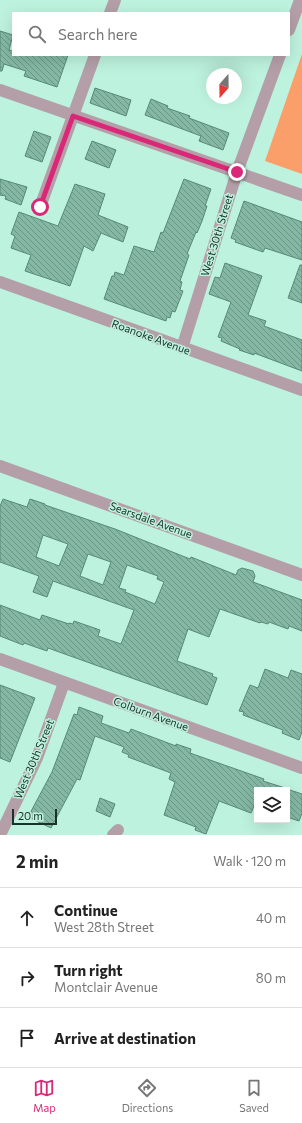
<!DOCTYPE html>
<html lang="en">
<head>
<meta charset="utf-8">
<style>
  :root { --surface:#fff; --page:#f6f6f6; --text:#222; --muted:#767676; --line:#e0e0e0; --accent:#db2777 }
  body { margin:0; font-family:Commissioner,sans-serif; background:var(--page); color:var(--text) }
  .controls { position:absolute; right:12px; bottom:12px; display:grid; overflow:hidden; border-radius:0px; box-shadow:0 4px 16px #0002 }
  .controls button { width:36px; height:36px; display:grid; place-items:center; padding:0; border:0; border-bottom:1px solid var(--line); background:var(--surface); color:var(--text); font:20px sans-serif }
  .compass { position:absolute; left:206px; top:68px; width:36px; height:36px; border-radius:50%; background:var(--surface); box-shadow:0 4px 16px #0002; rotate:200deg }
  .scale { position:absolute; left:12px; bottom:10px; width:45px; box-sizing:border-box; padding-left:4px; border:2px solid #1c312a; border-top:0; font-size:11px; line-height:14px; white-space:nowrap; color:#1c312a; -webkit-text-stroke:3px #bdf2de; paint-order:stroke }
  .stop { position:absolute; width:12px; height:12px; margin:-9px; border:3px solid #db2777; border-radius:50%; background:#fff }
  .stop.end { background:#db2777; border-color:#fff; box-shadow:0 1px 4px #0008 }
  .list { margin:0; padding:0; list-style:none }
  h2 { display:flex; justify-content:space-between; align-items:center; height:52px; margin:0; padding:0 16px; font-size:17px }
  h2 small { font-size:13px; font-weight:400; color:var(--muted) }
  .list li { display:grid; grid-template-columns:26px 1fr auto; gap:12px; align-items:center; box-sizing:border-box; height:60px; padding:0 16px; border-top:1px solid var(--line) }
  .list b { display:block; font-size:15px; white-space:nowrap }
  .list p { margin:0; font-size:13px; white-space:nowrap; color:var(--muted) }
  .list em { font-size:13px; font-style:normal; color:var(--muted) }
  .icon { flex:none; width:22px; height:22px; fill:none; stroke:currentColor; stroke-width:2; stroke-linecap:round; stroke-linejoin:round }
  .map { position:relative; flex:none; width:302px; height:835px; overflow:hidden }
  .search { position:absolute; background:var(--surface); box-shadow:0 4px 16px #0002; left:12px; right:12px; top:12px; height:44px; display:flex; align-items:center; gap:10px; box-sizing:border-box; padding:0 14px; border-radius:0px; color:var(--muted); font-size:15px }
  .sheet { height:232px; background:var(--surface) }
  nav { display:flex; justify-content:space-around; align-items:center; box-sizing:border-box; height:56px; border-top:1px solid var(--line); background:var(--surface); font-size:11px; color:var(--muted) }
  nav a { display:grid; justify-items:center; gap:2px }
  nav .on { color:var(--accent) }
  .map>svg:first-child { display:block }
  .pitch { fill:#fb9f6a }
  .building { fill:url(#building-back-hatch); stroke:#578977; fill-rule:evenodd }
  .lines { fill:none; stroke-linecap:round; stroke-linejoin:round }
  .minor { stroke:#b49fa8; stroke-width:12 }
  .route { stroke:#db2777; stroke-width:5 }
  .labels { text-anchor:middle; stroke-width:3; stroke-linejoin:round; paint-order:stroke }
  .street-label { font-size:11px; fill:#1c312a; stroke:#bdf2de }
</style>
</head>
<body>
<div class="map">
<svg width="302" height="835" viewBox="0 0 302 835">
  <defs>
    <pattern id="building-back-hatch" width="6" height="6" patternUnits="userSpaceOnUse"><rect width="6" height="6" fill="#84b8a5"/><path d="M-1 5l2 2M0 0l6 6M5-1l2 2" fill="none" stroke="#6b9687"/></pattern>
  </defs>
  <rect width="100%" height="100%" fill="#bdf2de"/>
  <path class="pitch" d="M302,54V174L265,161Z"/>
  <g class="building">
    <path d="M0,31L13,35L9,50L13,51V55H68L57,87L24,76L26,71L4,64L2,71H0Z"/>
    <path d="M95,88L131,100L126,116L90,103Z"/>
    <path d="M151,99L168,106L167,108L190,116L189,118L229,133L223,150L199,141L201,136L145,115Z"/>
    <path d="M34,131L51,137L42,162L25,156Z"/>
    <path d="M92,141L116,150L109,168L85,159Z"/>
    <path d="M0,179L27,187L21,205L5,199L6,196L0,195Z"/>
    <path d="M184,179L211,189L205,206H207L202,221L197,233L196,232L187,254L189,255L180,281L182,282L180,290L183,291L175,312L172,311L170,318L167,317L166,321L104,299L112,276H114L115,272L124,275L134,246L154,252L161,232L163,233Z"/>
    <path d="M75,184L105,194L98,215L128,227L123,242L101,233L93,251L84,246L70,286L25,271L31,255L11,248L15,236L11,234L19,212L58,226Z"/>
    <path d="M244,201L302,222V260L265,248L263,252L235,242L236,240L231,238Z"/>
    <path d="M225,263L262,276L248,315L266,321L264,326L302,340V371L254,353V355L239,350L240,349L221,341L222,338L218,337L231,302L209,294L215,277L220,278Z"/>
    <path d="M300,265H302V303L288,298Z"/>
    <path d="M3,499L27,507L30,499L45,504V505L115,529L190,559L191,557L236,575L238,570L242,568L253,571L255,576L253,582L302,600V631L289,626L288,629L269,622L268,624L261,622L260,623L220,609L209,637L188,629L177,661L213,674L212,676L217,678L207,705L48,648L47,651L24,643L23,645L0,636V605L40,620L42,615L69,624V623L73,624L74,621L100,630L98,636L121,644L134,610L53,581L47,597L33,592L39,576L0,562V506ZM43,535L68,544L59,566L36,557ZM88,554L111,562L103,585L80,576ZM127,565L158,576L157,579L164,582L155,604L125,592L126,590L119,588Z"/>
    <path d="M265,669L288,678L291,670L302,674V732L299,740L282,733L283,730L243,715L244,712L239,711L250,685L258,688Z"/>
    <path d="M0,685L35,698L10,762L0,758Z"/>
    <path d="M79,707L103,716L101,723L129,733L131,729L176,746V744L191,749L190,753L264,779L263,781L285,788L284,790H257V799L251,813L219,801L206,834L195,830L196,827L164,815L175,782L169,779L171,773L128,757L129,755L122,752L124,747L95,736L80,780L77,779L51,828L28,817L52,772L74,714L77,715Z"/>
    <path d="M287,789L302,794V813L299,821L287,817Z"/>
    <path d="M100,798L115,804L110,817L96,811Z"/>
  </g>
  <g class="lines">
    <g class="minor">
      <path d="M110,13L115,0"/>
      <path d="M289,30L300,0"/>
      <path d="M0,90L302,195"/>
      <path d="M40,207L95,55"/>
      <path d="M0,282L302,390"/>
      <path d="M182,348L237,172L280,55"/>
      <path d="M0,466L302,575"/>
      <path d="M0,659L302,768"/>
      <path d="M0,835L37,758L64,683"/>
      <path d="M113,835L118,830"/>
    </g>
  </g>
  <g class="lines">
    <path class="route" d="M40,207L73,116L237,172"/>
  </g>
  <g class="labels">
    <g class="street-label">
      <text transform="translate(217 235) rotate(-73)" y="4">West 30th Street</text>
      <text transform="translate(151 337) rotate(20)" y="4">Roanoke Avenue</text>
      <text transform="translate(151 520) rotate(20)" y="4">Searsdale Avenue</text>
      <text transform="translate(151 714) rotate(20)" y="4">Colburn Avenue</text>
      <text transform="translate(34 759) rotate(-67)" y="4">West 30th Street</text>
    </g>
  </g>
</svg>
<div class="controls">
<button><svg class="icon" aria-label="layers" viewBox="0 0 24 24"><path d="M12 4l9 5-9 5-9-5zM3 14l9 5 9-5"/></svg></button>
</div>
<svg class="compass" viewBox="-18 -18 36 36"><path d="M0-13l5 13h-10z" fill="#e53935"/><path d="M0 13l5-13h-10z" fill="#767676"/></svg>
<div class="scale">20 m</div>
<div class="stop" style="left:40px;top:207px"></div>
<div class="stop end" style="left:237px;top:172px"></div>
<div class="search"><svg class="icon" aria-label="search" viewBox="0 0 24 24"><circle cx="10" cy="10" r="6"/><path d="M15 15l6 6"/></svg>Search here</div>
</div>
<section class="sheet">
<h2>2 min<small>Walk · 120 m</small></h2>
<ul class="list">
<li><svg class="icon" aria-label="ahead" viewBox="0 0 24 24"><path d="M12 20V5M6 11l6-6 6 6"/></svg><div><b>Continue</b><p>West 28th Street</p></div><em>40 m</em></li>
<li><svg class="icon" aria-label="right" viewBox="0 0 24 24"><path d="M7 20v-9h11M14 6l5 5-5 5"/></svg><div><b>Turn right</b><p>Montclair Avenue</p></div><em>80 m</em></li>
<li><svg class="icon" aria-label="arrive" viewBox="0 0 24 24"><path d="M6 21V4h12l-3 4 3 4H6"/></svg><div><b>Arrive at destination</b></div></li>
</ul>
</section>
<nav>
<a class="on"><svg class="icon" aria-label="map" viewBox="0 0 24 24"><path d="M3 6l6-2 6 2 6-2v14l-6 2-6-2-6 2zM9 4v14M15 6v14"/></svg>Map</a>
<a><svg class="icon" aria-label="directions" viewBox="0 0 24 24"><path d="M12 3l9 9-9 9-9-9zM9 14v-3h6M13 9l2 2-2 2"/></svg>Directions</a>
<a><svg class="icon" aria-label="saved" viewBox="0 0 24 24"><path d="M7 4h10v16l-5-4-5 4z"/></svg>Saved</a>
</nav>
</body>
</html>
